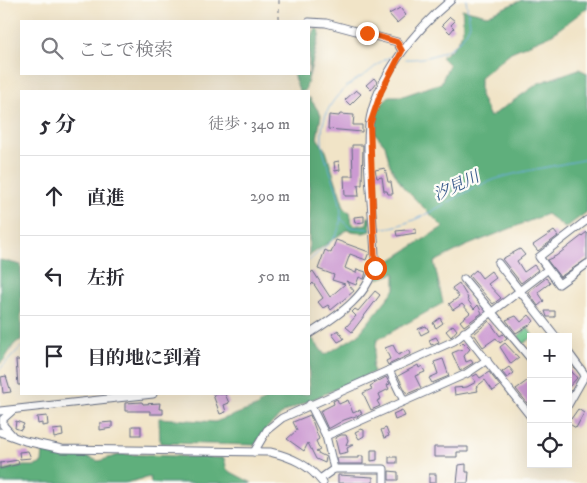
<!DOCTYPE html>
<html lang="ja">
<head>
<meta charset="utf-8">
<style>
  :root { --surface:#fff; --page:#f2f2f3; --text:#2b2b33; --muted:#7c7c81; --line:#e1e1e2 }
  body { margin:0; font-family:"IM FELL DW Pica","Noto Serif JP",serif; background:var(--page); color:var(--text) }
  .controls { position:absolute; right:15px; bottom:15px; display:grid; overflow:hidden; border-radius:0px; box-shadow:0 5px 20px #0002 }
  .controls button { width:45px; height:45px; display:grid; place-items:center; padding:0; border:0; border-bottom:1px solid var(--line); background:var(--surface); color:var(--text); font:25px sans-serif }
  .stop { position:absolute; width:15px; height:15px; margin:-11px; border:4px solid #ea580c; border-radius:50%; background:#fff }
  .stop.end { background:#ea580c; border-color:#fff; box-shadow:0 1px 5px #0008 }
  .list { margin:0; padding:0; list-style:none }
  h2 { display:flex; justify-content:space-between; align-items:center; height:65px; margin:0; padding:0 20px; font-size:21px }
  h2 small { font-size:16px; font-weight:400; color:var(--muted) }
  .list li { display:grid; grid-template-columns:32px 1fr auto; gap:15px; align-items:center; box-sizing:border-box; height:80px; padding:0 20px; border-top:1px solid var(--line) }
  .list b { display:block; font-size:19px; white-space:nowrap }
  .list em { font-size:16px; font-style:normal; color:var(--muted) }
  .icon { flex:none; width:28px; height:28px; fill:none; stroke:currentColor; stroke-width:2; stroke-linecap:round; stroke-linejoin:round }
  .map { position:relative; flex:none; width:587px; height:483px; overflow:hidden }
  .search { position:absolute; background:var(--surface); box-shadow:0 5px 20px #0002; left:20px; top:20px; width:290px; height:55px; display:flex; align-items:center; gap:12px; box-sizing:border-box; padding:0 18px; border-radius:0px; color:var(--muted); font-size:19px }
  .panel { position:absolute; background:var(--surface); box-shadow:0 5px 20px #0002; left:20px; top:90px; width:290px; height:305px; border-radius:0px }
  .map>svg:first-child { display:block }
  .green { fill:#73cb91; stroke:#477d78 }
  .forest { fill:#5eaf7b; stroke:#3c6f6c }
  .lines { fill:none; stroke-linecap:round; stroke-linejoin:round }
  .stream { stroke:#70ade2; stroke-width:1 }
  .building { fill:#cc9ad2 }
  .minor-casing { stroke:#666e83; stroke-width:9 }
  .path { stroke:#666e83; stroke-width:1; stroke-dasharray:4 4; stroke-linecap:butt }
  .minor { stroke:#fff; stroke-width:7 }
  .route { stroke:#ea580c; stroke-width:6 }
  .labels { text-anchor:middle; stroke-width:4.5; stroke-linejoin:round; paint-order:stroke }
  .water-label { font-size:16px; font-style:italic; fill:#395b8c; stroke:#fdfcf7 }
</style>
</head>
<body>
<div class="map">
<svg width="587" height="483" viewBox="0 0 587 483">
  <rect width="100%" height="100%" fill="#fdfcf7"/>
  <filter id="ink" filterUnits="userSpaceOnUse"><feTurbulence type="fractalNoise" baseFrequency=".02" numOctaves="2"/><feDisplacementMap in="SourceGraphic" scale="10" xChannelSelector="R" yChannelSelector="G"/><feConvolveMatrix kernelMatrix="1 2 1 2 8 2 1 2 1" color-interpolation-filters="sRGB"/></filter>
  <filter id="wash" filterUnits="userSpaceOnUse"><feTurbulence type="fractalNoise" baseFrequency=".0096" numOctaves="4" result="noise"/><feDisplacementMap in="SourceGraphic" scale="20" xChannelSelector="R" yChannelSelector="G"/><feGaussianBlur stdDeviation="1.12" result="paint"/><feColorMatrix in="noise" values="0 0 0 0 0 0 0 0 0 0 0 0 0 0 0 0 0 1.4 0 .05"/><feComposite in="paint" operator="in"/></filter>
  <g filter="url(#wash)">
    <rect width="100%" height="100%" fill="#f1e4c7"/>
    <path class="green" d="M528,328L533,336L523,344L518,336Z"/>
    <g class="forest">
      <path d="M522,0H587V8L551,35L511,52L480,77V95L490,117L539,83L579,69L587,73V212L565,228L547,214L466,246L434,262L443,303L377,340L372,367L374,372L284,412L267,428L255,445L160,443L159,418L215,422L256,407L271,394H309V338L311,337L325,355L358,335L395,289V273L378,279L380,267L443,227L403,187L390,165L385,145L373,131L377,111L389,96H403L441,83L449,65L441,57C461,43 465,35 462,9L487,15Z"/>
      <path d="M316,28L320,32L305,91H299L293,74H309V42Z"/>
      <path d="M309,97L321,115L317,138L326,151L345,210L350,212L352,223L355,226L367,224L368,217H370L371,231L363,233L347,230L309,256Z"/>
      <path d="M0,260L21,265V340C12,342 9,356 0,364Z"/>
      <path d="M43,451L83,456L99,461L122,454L224,458L227,470L252,483H151L150,477L125,483H0V471L20,466H35L42,463Z"/>
    </g>
    <g class="lines">
      <g class="stream">
        <path d="M405,59C430,60 461,50 470,24L466,0"/>
        <path d="M340,217L349,227L370,229"/>
        <path d="M376,229C420,227 453,194 493,180C523,170 556,166 587,159"/>
        <path d="M309,261C319,250 335,243 339,228C346,204 332,179 325,157C314,122 332,92 363,76C372,71 382,58 391,57"/>
        <path d="M0,369L21,347"/>
      </g>
    </g>
    <g id="blocks">
      <g class="building">
        <path d="M400,8L406,15L397,23L389,14Z"/>
        <path d="M450,17L455,21L451,25L454,28L450,33L442,25Z"/>
        <path d="M374,78L377,82L371,90L366,85Z"/>
        <path d="M356,90L361,94L350,105L345,100Z"/>
        <path d="M340,114L354,115L353,125H362V132L328,129L329,115L339,116Z"/>
        <path d="M352,145H363L362,185H358L359,196H345L344,176H353Z"/>
        <path d="M339,161L340,170L335,171L334,162Z"/>
        <path d="M385,168L388,182H391L393,194H388L387,191H384L382,177L377,178L375,170Z"/>
        <path d="M364,216V222L355,223L354,217Z"/>
        <path d="M416,229V233L397,236L396,231Z"/>
        <path d="M554,231L558,236L538,251L533,245Z"/>
        <path d="M587,232V259L560,277L547,260L556,256Z"/>
        <path d="M336,240L369,252L366,260L350,254L345,268L356,273L357,269L366,272L364,279L359,277L356,285L346,281L354,291L331,310L328,305L323,308L318,302L323,298L313,283L309,287V274L313,271L330,297L345,284L332,280L334,275L318,269L325,250L331,253Z"/>
        <path d="M520,249L525,255L517,261L524,272L534,265L538,270L521,283L502,259Z"/>
        <path d="M476,270L482,278L491,271L496,278L488,284L501,298L493,304L469,276Z"/>
        <path d="M546,278L550,283L538,292L544,301L538,306L528,292Z"/>
        <path d="M459,283L468,298L467,299L474,309L478,305L482,313L464,326L460,321L470,313L462,304L453,310L449,304L459,297L452,288Z"/>
        <path d="M375,291L380,295L352,332L346,327L356,316L352,312L355,309L358,311Z"/>
        <path d="M545,311H555V317H547Z"/>
        <path d="M529,315L534,321L531,324L516,333L506,320L516,316L521,322Z"/>
        <path d="M440,318L443,323L436,328L433,323Z"/>
        <path d="M489,321L500,336L503,334L507,338L500,343L496,338L483,347L474,334Z"/>
        <path d="M453,325L457,330L451,337L446,331Z"/>
        <path d="M426,326L429,331L421,335L418,329Z"/>
        <path d="M338,330L344,339L338,342L332,334Z"/>
        <path d="M436,337L439,342L431,345L429,340Z"/>
        <path d="M463,342L470,349L464,356L466,362L471,360L473,363L460,371L452,353L462,349L459,346Z"/>
        <path d="M505,343L519,358L511,364L500,347Z"/>
        <path d="M393,345L398,355L409,350L411,354L388,365L386,361L390,359L385,348Z"/>
        <path d="M443,359L449,376L432,383L429,378L438,374L434,362Z"/>
        <path d="M16,360H21V385H18Z"/>
        <path d="M418,365L419,368L422,366L425,372L415,376L421,388L407,394L398,376Z"/>
        <path d="M509,367L514,373L507,378L502,372Z"/>
        <path d="M568,367L577,378L568,388Z"/>
        <path d="M489,372L500,386L493,391L485,380L476,387L478,391L455,395L454,388L467,387L476,382L472,377L477,374L480,378Z"/>
        <path d="M6,376L11,392L3,393L1,377Z"/>
        <path d="M386,377L390,384L387,385L389,389L379,394L381,399L377,401L380,406L371,410L363,393L372,389L370,386Z"/>
        <path d="M531,378V408L516,389Z"/>
        <path d="M225,394L229,403L224,405L226,412L220,414L213,395Z"/>
        <path d="M337,399L339,404L348,400L353,413L360,410L362,414L344,420L328,429L320,411L334,404L333,401Z"/>
        <path d="M142,402L143,404L160,403L159,409H163V414H150V411H125V403Z"/>
        <path d="M578,409L584,413L576,428L568,423V417L571,419Z"/>
        <path d="M402,410L405,416L395,420L393,414Z"/>
        <path d="M310,415L319,439L316,441L320,450L316,452L326,457L325,463L316,459L308,443L304,451L287,439L297,430L293,422Z"/>
        <path d="M47,416L48,425L42,426V423L38,424L37,417Z"/>
        <path d="M16,421L24,424L21,430L15,428Z"/>
        <path d="M112,422V428L100,430V423Z"/>
        <rect x="132" y="426" width="9" height="9"/>
        <path d="M386,428L389,436L384,438L381,430Z"/>
        <path d="M62,429L63,436L54,438L53,430Z"/>
        <path d="M361,429L364,430V436L359,439L355,432Z"/>
        <path d="M341,435H346L348,440L346,445H353L347,448L348,452L339,454L335,438Z"/>
        <path d="M434,447H468V452H457V457H434Z"/>
        <path d="M371,450H377V460L371,461Z"/>
        <path d="M28,451L31,458L20,459L19,452Z"/>
        <path d="M359,456H363V464H338L337,458H359Z"/>
        <rect x="389" y="457" width="8" height="6"/>
        <path d="M18,460L19,464L0,469V463Z"/>
        <path d="M466,464V472H469L468,483H457L459,465Z"/>
        <path d="M389,471L398,472V480H389Z"/>
        <rect x="429" y="474" width="7" height="9"/>
        <path d="M338,475L373,477V483H338Z"/>
      </g>
    </g>
  </g>
  <g filter="url(#ink)">
    <use href="#blocks" fill-opacity="0" stroke="#666e83" stroke-width="1"/>
    <g class="lines">
      <g class="minor-casing">
        <g id="minor">
          <path d="M309,22L326,23L397,42L402,51"/>
          <path d="M587,220L539,257L559,284L587,264"/>
          <path d="M498,263L556,337"/>
          <path d="M464,279L531,359"/>
          <path d="M464,332L531,417"/>
          <path d="M309,334C336,317 374,293 375,258C374,218 365,164 369,125C375,79 416,29 451,0"/>
          <path d="M568,352L585,375L568,405"/>
          <path d="M389,370L404,401"/>
          <path d="M310,404L326,436L334,469"/>
          <path d="M0,411L153,394"/>
          <path d="M0,432L25,441L62,449L270,452C292,457 309,465 323,483"/>
          <path d="M12,435L3,425V419L12,411"/>
          <path d="M326,436L466,374L487,360"/>
          <path d="M254,452L267,430L282,418L454,341L547,270"/>
          <path d="M320,479L334,469H384V483"/>
        </g>
      </g>
      <path class="path" d="M279,0V21"/>
      <use href="#minor" class="minor"/>
    </g>
  </g>
  <g class="lines" filter="url(#ink)">
    <path class="route" d="M367,33L397,42L402,51L381,92L370,124L375,268"/>
  </g>
  <g class="labels">
    <g class="water-label">
      <text transform="translate(456 185) rotate(-25)" y="6">汐見川</text>
    </g>
  </g>
</svg>
<div class="controls">
<button>+</button>
<button>−</button>
<button><svg class="icon" aria-label="locate" viewBox="0 0 24 24"><circle cx="12" cy="12" r="6"/><path d="M12 2v4M12 18v4M2 12h4M18 12h4"/></svg></button>
</div>
<div class="stop" style="left:375px;top:268px"></div>
<div class="stop end" style="left:367px;top:33px"></div>
<div class="search"><svg class="icon" aria-label="search" viewBox="0 0 24 24"><circle cx="10" cy="10" r="6"/><path d="M15 15l6 6"/></svg>ここで検索</div>
<section class="panel">
<h2>5 分<small>徒歩 · 340 m</small></h2>
<ul class="list">
<li><svg class="icon" aria-label="ahead" viewBox="0 0 24 24"><path d="M12 20V5M6 11l6-6 6 6"/></svg><div><b>直進</b></div><em>290 m</em></li>
<li><svg class="icon" aria-label="left" viewBox="0 0 24 24"><path d="M17 20v-9H6M10 6l-5 5 5 5"/></svg><div><b>左折</b></div><em>50 m</em></li>
<li><svg class="icon" aria-label="arrive" viewBox="0 0 24 24"><path d="M6 21V4h12l-3 4 3 4H6"/></svg><div><b>目的地に到着</b></div></li>
</ul>
</section>
</div>
</body>
</html>
